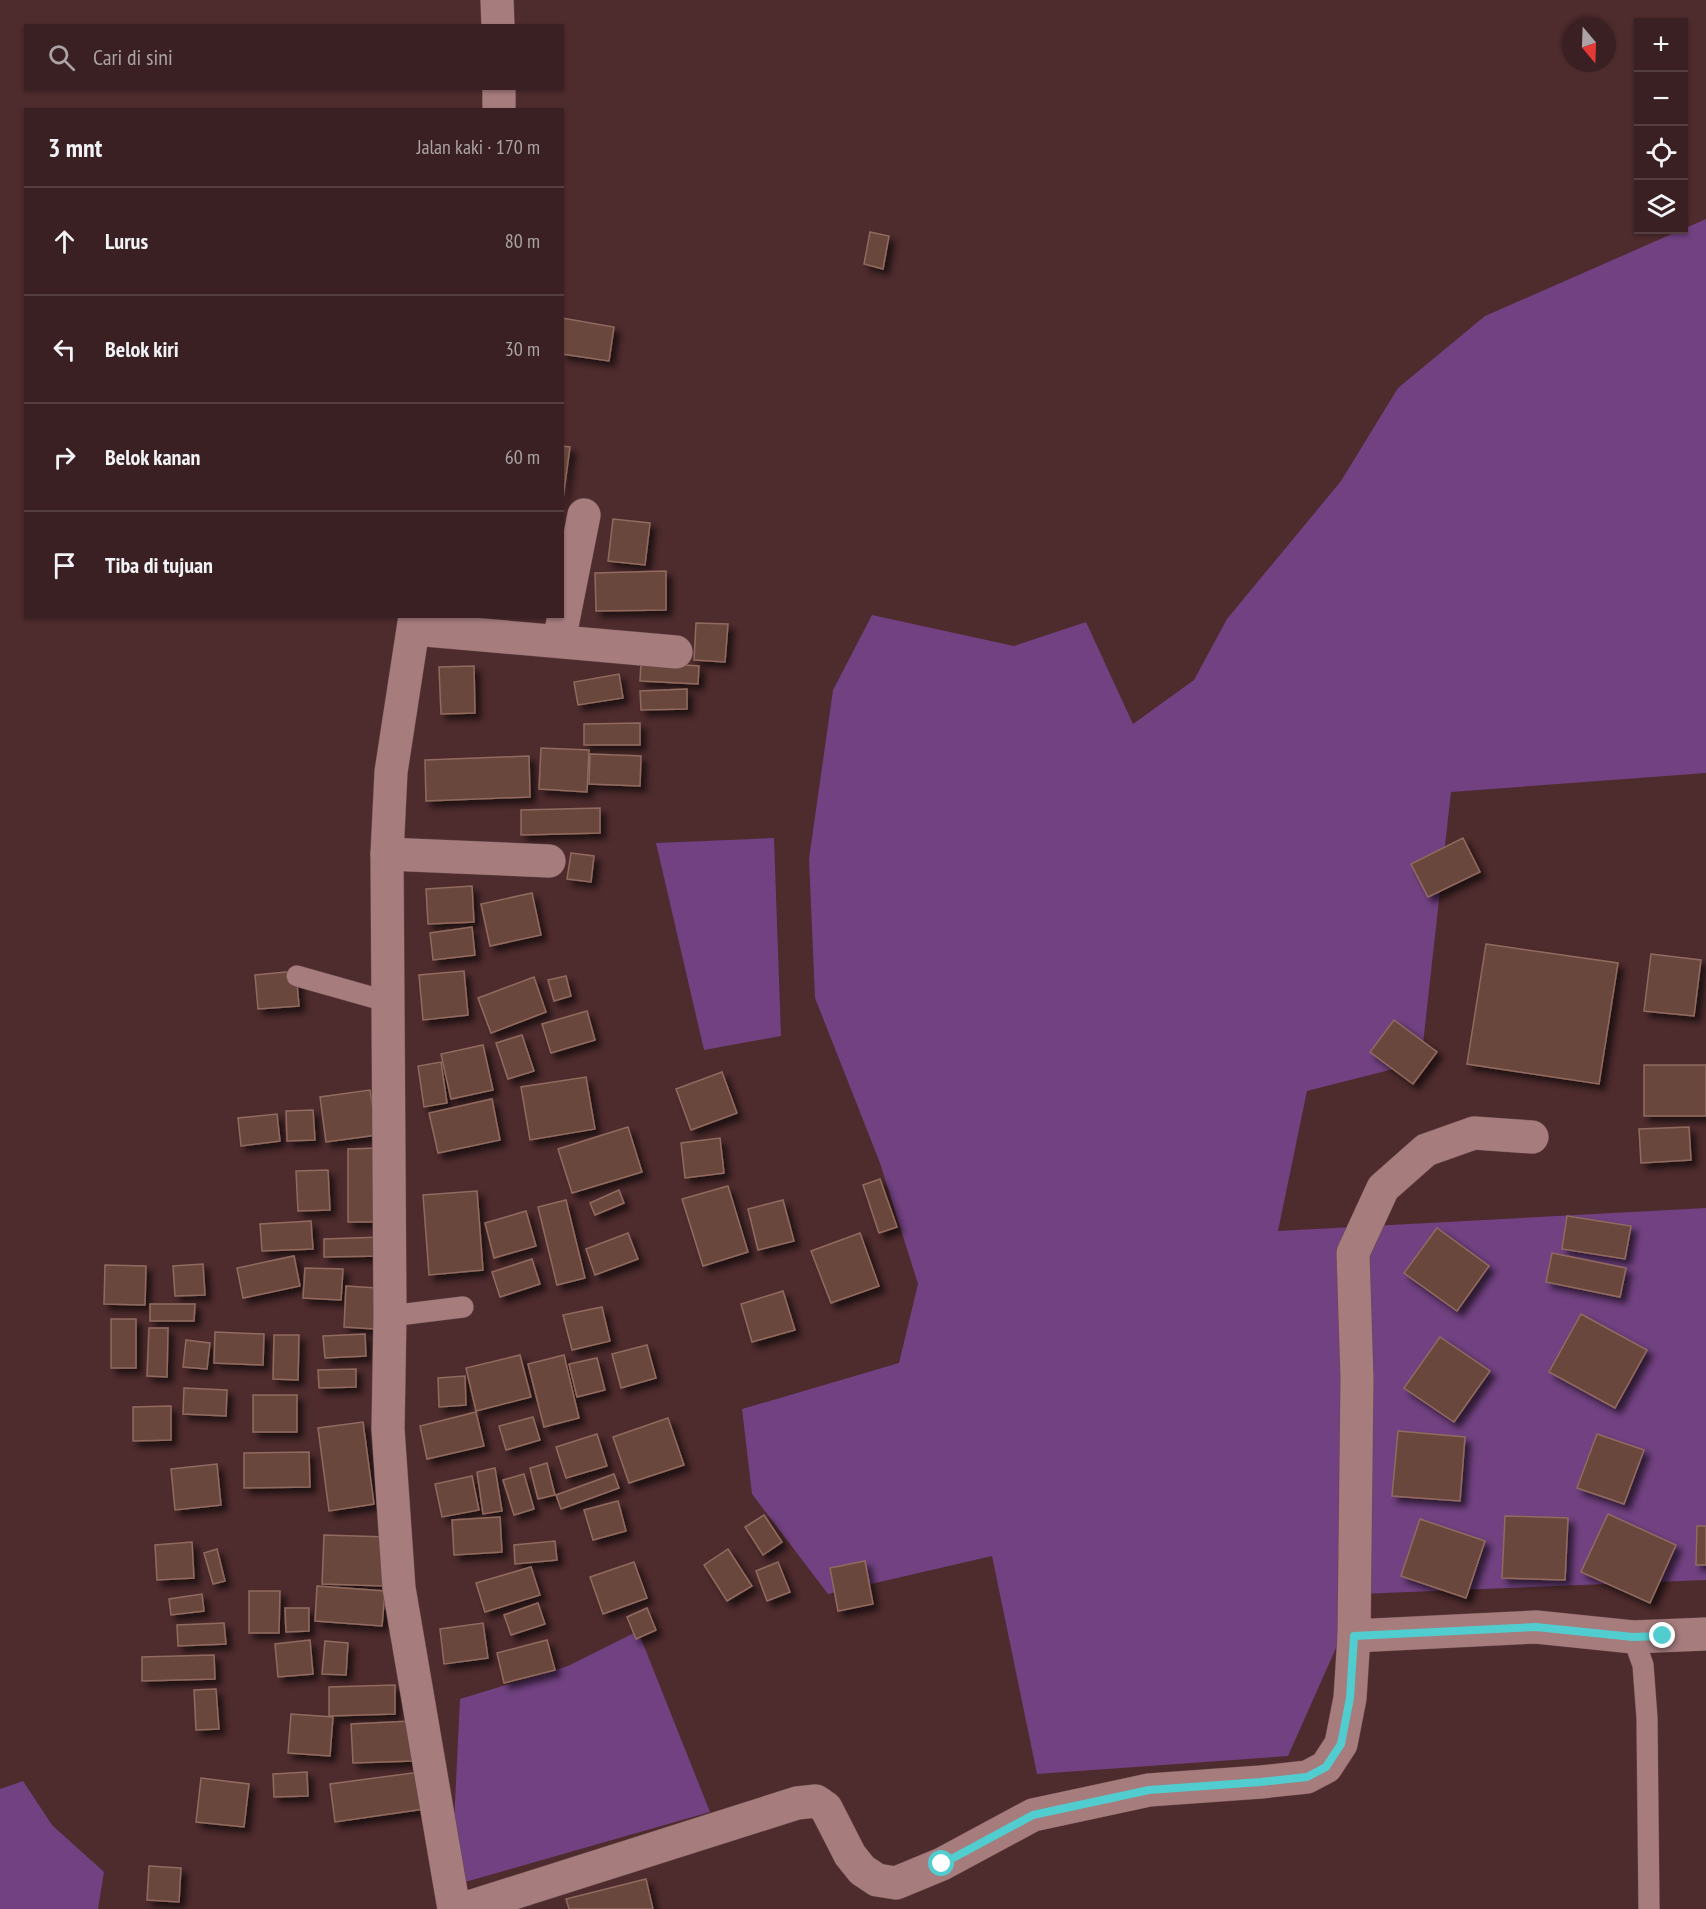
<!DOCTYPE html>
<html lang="id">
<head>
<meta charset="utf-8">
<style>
  :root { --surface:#3a2022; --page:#41282a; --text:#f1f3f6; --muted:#aba3a5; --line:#543e40 }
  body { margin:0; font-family:"PT Sans Narrow",sans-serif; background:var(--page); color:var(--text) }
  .controls { position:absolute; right:18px; top:18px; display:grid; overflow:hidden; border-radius:0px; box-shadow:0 2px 4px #0004 }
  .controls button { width:54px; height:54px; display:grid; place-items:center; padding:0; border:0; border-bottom:2px solid var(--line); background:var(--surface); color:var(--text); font:30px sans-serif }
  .compass { position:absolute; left:1562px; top:18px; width:54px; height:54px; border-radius:50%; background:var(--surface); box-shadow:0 2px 4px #0004; rotate:161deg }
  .stop { position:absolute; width:18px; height:18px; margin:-14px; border:4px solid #52cdcf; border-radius:50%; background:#fff }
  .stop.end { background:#52cdcf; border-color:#fff; box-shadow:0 2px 6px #0008 }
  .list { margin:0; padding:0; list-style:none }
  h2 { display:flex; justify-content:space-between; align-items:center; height:78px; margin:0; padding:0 24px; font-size:26px }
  h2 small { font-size:20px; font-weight:400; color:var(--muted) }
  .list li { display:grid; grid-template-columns:39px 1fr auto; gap:18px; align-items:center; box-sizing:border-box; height:108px; padding:0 24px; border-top:2px solid var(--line) }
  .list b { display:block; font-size:22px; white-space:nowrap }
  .list em { font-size:20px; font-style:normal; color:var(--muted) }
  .icon { flex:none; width:33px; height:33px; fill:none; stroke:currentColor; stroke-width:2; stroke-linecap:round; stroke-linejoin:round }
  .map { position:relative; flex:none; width:1706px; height:1909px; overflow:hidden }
  .search { position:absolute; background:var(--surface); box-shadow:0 2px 4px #0004; left:24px; top:24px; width:540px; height:66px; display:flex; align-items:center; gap:15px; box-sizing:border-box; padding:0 21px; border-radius:0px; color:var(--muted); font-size:22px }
  .panel { position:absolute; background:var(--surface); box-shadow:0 2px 4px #0004; left:24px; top:108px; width:540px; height:510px; border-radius:0px }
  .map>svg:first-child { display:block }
  .green { fill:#714181 }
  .building { fill:#6a463c; stroke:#916b5f; stroke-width:1.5; filter:url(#shadow) }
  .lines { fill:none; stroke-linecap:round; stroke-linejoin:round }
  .lane-casing { stroke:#67484b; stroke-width:22 }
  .street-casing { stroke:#67484b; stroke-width:34 }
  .lane { stroke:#a67c7d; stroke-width:21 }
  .street { stroke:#a67c7d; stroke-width:33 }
  .route { stroke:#52cdcf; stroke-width:8 }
</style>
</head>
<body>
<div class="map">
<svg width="1706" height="1909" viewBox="0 0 1706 1909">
  <defs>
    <filter id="shadow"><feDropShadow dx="5.5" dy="5.5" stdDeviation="3" flood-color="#0009"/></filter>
  </defs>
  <rect width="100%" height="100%" fill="#4e2b2d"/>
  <g class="green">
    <path d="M1706,219V773L1451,792L1421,1062L1307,1091L1278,1231L1706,1208V1580L1360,1594L1288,1756L1037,1774L992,1556L828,1594L752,1494L742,1409L899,1363L918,1284L880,1163L815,998L809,859L833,690L872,615L1014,646L1086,622L1133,724L1194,680L1227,619L1341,481L1398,388L1485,316Z"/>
    <path d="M774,838L781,1036L704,1050L656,843Z"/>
    <path d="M638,1631L710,1812L451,1886L460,1699L568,1666Z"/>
    <path d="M23,1781L52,1825L104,1872L98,1909H0V1789Z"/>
  </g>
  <g class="building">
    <path d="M870,232L889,236L883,269L864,264Z"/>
    <path d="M562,318L614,327L609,361L562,354Z"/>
    <path d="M562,446L570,447L562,506Z"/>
    <path d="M613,519L650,523L645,565L608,561Z"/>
    <path d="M666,571V610L596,611L595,573Z"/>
    <path d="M696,623L728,624L725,662L694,660Z"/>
    <path d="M641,662L699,666L698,684L640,681Z"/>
    <path d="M474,666L475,713L441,714L439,667Z"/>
    <path d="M619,674L623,698L578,705L574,682Z"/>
    <path d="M687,689V709L641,710L640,691Z"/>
    <path d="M640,723V745H584V724Z"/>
    <path d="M541,748L589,750L587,792L539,789Z"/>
    <path d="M590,754L641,756L640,786L589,784Z"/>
    <path d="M529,756L530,797L426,801L425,760Z"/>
    <path d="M600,808V833L521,835V810Z"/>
    <path d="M1463,838L1480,872L1428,897L1411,864Z"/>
    <path d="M571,853L594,856L591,882L567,879Z"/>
    <path d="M472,886L474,922L428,924L426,889Z"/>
    <path d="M532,893L541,935L490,946L481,904Z"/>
    <path d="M472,927L475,955L433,960L430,933Z"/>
    <path d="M1486,944L1618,963L1599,1084L1467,1064Z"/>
    <path d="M1651,954L1701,960L1694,1016L1644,1011Z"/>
    <path d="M296,971L299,1006L258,1009L255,975Z"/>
    <path d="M464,971L468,1015L423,1020L419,975Z"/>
    <path d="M566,976L571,996L554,1001L548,980Z"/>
    <path d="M534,977L546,1012L491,1033L478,998Z"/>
    <path d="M587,1011L595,1040L551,1053L542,1024Z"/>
    <path d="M1394,1020L1437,1052L1413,1084L1370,1052Z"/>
    <path d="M522,1035L534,1071L508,1079L496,1043Z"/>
    <path d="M483,1045L493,1090L451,1099L441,1054Z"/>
    <path d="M441,1062L447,1103L424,1107L418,1066Z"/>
    <rect x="1644" y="1065" width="62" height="51"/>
    <path d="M722,1072L737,1113L691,1130L676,1089Z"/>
    <path d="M586,1077L595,1129L530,1140L521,1087Z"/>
    <path d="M370,1090L377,1135L326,1142L320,1097Z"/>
    <path d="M492,1099L500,1140L438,1153L429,1113Z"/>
    <path d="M313,1110L315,1140L287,1141L286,1111Z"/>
    <path d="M277,1114L280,1141L241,1146L238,1118Z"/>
    <path d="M628,1127L642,1172L572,1193L558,1149Z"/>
    <path d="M1689,1127L1691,1160L1641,1163L1639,1129Z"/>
    <path d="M720,1138L724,1173L685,1178L681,1143Z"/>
    <path d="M379,1148V1222H348V1149Z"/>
    <path d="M328,1170L330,1210L298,1211L296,1171Z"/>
    <path d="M880,1179L897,1227L879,1233L863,1185Z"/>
    <path d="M728,1186L748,1252L703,1266L682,1199Z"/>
    <path d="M619,1190L624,1203L595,1215L590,1203Z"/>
    <path d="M477,1191L483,1270L429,1275L423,1195Z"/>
    <path d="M566,1200L585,1278L557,1285L538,1207Z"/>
    <path d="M783,1200L794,1241L758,1250L748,1209Z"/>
    <path d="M526,1211L536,1246L494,1258L485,1223Z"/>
    <path d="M1567,1216L1631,1226L1625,1259L1562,1249Z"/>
    <path d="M311,1221L313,1249L262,1251L260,1224Z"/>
    <path d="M1437,1228L1489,1266L1457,1311L1404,1273Z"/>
    <path d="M628,1233L638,1259L595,1275L586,1249Z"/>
    <path d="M860,1233L879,1286L831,1303L811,1251Z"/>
    <path d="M382,1237V1256L324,1257V1239Z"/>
    <path d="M1552,1253L1626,1268L1620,1297L1546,1282Z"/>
    <path d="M294,1256L300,1286L243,1298L237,1268Z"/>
    <path d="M532,1259L540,1284L500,1297L492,1272Z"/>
    <path d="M203,1264L205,1295L175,1296L173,1266Z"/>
    <path d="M105,1265L146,1266L145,1305L104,1304Z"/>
    <path d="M305,1268L343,1269L341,1300L303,1298Z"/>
    <path d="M346,1286L377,1288L375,1329L344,1327Z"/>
    <path d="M783,1291L795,1330L752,1342L741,1304Z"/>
    <path d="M150,1304H195L194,1321H150Z"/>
    <path d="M602,1307L610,1341L572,1350L563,1315Z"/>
    <path d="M1581,1314L1647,1350L1615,1408L1549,1372Z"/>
    <rect x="111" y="1319" width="25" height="49"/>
    <path d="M149,1328H168L167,1377L147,1376Z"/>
    <path d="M215,1332L264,1334L263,1365L214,1363Z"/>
    <path d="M365,1334L366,1356L325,1358L323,1336Z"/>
    <path d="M274,1335H299L298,1380L273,1379Z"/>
    <path d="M1440,1337L1490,1371L1454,1422L1404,1388Z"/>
    <path d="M186,1340L210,1343L207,1369L183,1367Z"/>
    <path d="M647,1345L656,1378L621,1388L612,1354Z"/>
    <path d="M520,1355L531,1397L476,1411L466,1368Z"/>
    <path d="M564,1355L579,1418L544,1427L528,1364Z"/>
    <path d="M597,1358L605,1390L577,1397L569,1364Z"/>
    <path d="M356,1369V1387L319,1388L318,1370Z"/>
    <path d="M465,1376L466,1405L439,1407L438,1378Z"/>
    <path d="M184,1388L227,1390L226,1416L183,1414Z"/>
    <rect x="253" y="1395" width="44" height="37"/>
    <path d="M171,1406V1440L133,1441V1407Z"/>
    <path d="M476,1412L484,1446L427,1459L420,1426Z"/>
    <path d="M533,1417L540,1440L506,1450L499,1426Z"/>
    <path d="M668,1418L684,1465L629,1483L613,1437Z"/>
    <path d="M363,1422L374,1504L329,1511L318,1428Z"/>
    <path d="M1398,1431L1465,1437L1460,1501L1392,1496Z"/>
    <path d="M597,1434L607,1466L566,1478L556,1447Z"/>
    <path d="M1597,1434L1644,1450L1624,1504L1577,1488Z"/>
    <path d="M309,1452L310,1487L244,1488V1453Z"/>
    <path d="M547,1463L555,1495L538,1499L530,1468Z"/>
    <path d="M217,1464L221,1505L175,1510L171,1469Z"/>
    <path d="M495,1468L502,1511L483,1514L477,1472Z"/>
    <path d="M524,1474L534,1509L514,1515L503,1480Z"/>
    <path d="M614,1474L619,1488L561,1509L556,1495Z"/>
    <path d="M472,1476L479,1510L442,1517L435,1484Z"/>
    <path d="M618,1501L626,1531L593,1540L584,1510Z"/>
    <path d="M1608,1514L1676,1545L1650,1603L1581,1572Z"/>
    <path d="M764,1515L782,1542L763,1555L745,1527Z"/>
    <path d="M1505,1516L1568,1518L1565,1580L1502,1578Z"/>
    <path d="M500,1517L502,1552L454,1555L452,1520Z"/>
    <path d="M1420,1519L1485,1541L1466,1598L1401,1576Z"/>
    <path d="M1697,1526H1706V1565H1696Z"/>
    <path d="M324,1535L387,1537L385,1586L322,1584Z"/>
    <path d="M555,1541L557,1560L515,1564L514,1545Z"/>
    <path d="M192,1542L194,1578L157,1580L155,1545Z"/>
    <path d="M217,1549L225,1581L213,1584L204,1553Z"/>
    <path d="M728,1549L752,1586L727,1601L704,1565Z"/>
    <path d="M865,1561L873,1604L838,1611L830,1568Z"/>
    <path d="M634,1562L647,1598L603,1614L590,1577Z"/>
    <path d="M778,1562L790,1592L767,1601L756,1571Z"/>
    <path d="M531,1567L540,1595L485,1612L476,1583Z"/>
    <path d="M317,1586L385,1591L382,1626L315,1621Z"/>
    <path d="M249,1591H280L279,1633H249Z"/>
    <path d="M202,1594L204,1611L171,1615L169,1599Z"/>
    <path d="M538,1603L545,1624L511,1635L504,1615Z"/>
    <path d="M285,1608H309V1631L286,1632Z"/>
    <path d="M647,1608L656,1630L636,1639L627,1617Z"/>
    <path d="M224,1623L226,1644L178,1646L177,1625Z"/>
    <path d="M483,1623L488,1658L444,1664L440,1629Z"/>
    <path d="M310,1640L313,1674L278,1677L275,1644Z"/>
    <path d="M547,1640L555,1670L504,1683L497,1653Z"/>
    <path d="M325,1641L348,1643L346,1675L322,1674Z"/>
    <path d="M214,1655L215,1679L142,1681V1657Z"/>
    <path d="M395,1685V1714L329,1716V1687Z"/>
    <path d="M216,1689L219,1729L196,1730L194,1690Z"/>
    <path d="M291,1714L333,1717L330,1756L288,1753Z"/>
    <path d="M412,1721L413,1761L353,1763L351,1724Z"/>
    <path d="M307,1772L308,1796L274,1797L273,1774Z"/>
    <path d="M420,1772L424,1809L335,1822L330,1784Z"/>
    <path d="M201,1778L249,1784L244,1827L196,1822Z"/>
    <path d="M149,1866L181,1868L179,1902L147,1900Z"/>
    <path d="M646,1879L653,1909H569L566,1899Z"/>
  </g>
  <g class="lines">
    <g class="lane-casing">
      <g id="lane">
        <path d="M297,976L389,1002"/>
        <path d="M390,1316L463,1307"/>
        <path d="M1633,1637L1643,1665L1647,1718L1649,1909"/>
      </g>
    </g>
    <g class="street-casing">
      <g id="street">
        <path d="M497,0L498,26"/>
        <path d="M499,88V110"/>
        <path d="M415,616L391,772L387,854L390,1316L388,1429L399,1588L454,1909"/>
        <path d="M414,629L676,652"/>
        <path d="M559,641L584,515"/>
        <path d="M387,854L549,861"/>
        <path d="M1354,1636L1536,1627L1633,1637L1706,1634"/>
        <path d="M463,1909L797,1803L816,1801L826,1808L850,1855L862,1870L877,1880L896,1883L942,1864L1033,1815L1149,1790L1261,1782L1307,1777L1326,1767L1341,1744L1350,1698L1354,1636L1357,1378L1353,1253L1383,1188L1426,1150L1474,1133L1532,1137"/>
      </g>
    </g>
    <use href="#lane" class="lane"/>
    <use href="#street" class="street"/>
  </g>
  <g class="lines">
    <path class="route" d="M942,1864L1033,1815L1149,1790L1261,1782L1307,1777L1326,1767L1341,1744L1350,1698L1354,1636L1536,1627L1633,1637L1663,1636"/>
  </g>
</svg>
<div class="controls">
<button>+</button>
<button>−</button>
<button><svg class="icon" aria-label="locate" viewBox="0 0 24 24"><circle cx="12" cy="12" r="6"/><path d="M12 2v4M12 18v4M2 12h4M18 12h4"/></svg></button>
<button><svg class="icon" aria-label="layers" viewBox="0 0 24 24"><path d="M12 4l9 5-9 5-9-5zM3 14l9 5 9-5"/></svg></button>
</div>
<svg class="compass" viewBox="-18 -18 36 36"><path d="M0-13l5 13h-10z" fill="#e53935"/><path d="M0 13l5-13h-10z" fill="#aba3a5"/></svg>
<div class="stop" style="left:942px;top:1864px"></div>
<div class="stop end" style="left:1663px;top:1636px"></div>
<div class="search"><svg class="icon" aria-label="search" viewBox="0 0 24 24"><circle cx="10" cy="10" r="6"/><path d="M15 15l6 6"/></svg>Cari di sini</div>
<section class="panel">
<h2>3 mnt<small>Jalan kaki · 170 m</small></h2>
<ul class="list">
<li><svg class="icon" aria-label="ahead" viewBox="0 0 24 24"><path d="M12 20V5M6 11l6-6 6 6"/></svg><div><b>Lurus</b></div><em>80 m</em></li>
<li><svg class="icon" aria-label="left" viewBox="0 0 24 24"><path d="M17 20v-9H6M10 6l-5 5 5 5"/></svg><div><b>Belok kiri</b></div><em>30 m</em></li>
<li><svg class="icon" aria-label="right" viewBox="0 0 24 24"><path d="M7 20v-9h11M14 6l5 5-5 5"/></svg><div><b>Belok kanan</b></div><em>60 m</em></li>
<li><svg class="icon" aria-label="arrive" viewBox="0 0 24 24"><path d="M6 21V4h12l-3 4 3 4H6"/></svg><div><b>Tiba di tujuan</b></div></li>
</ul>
</section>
</div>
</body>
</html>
